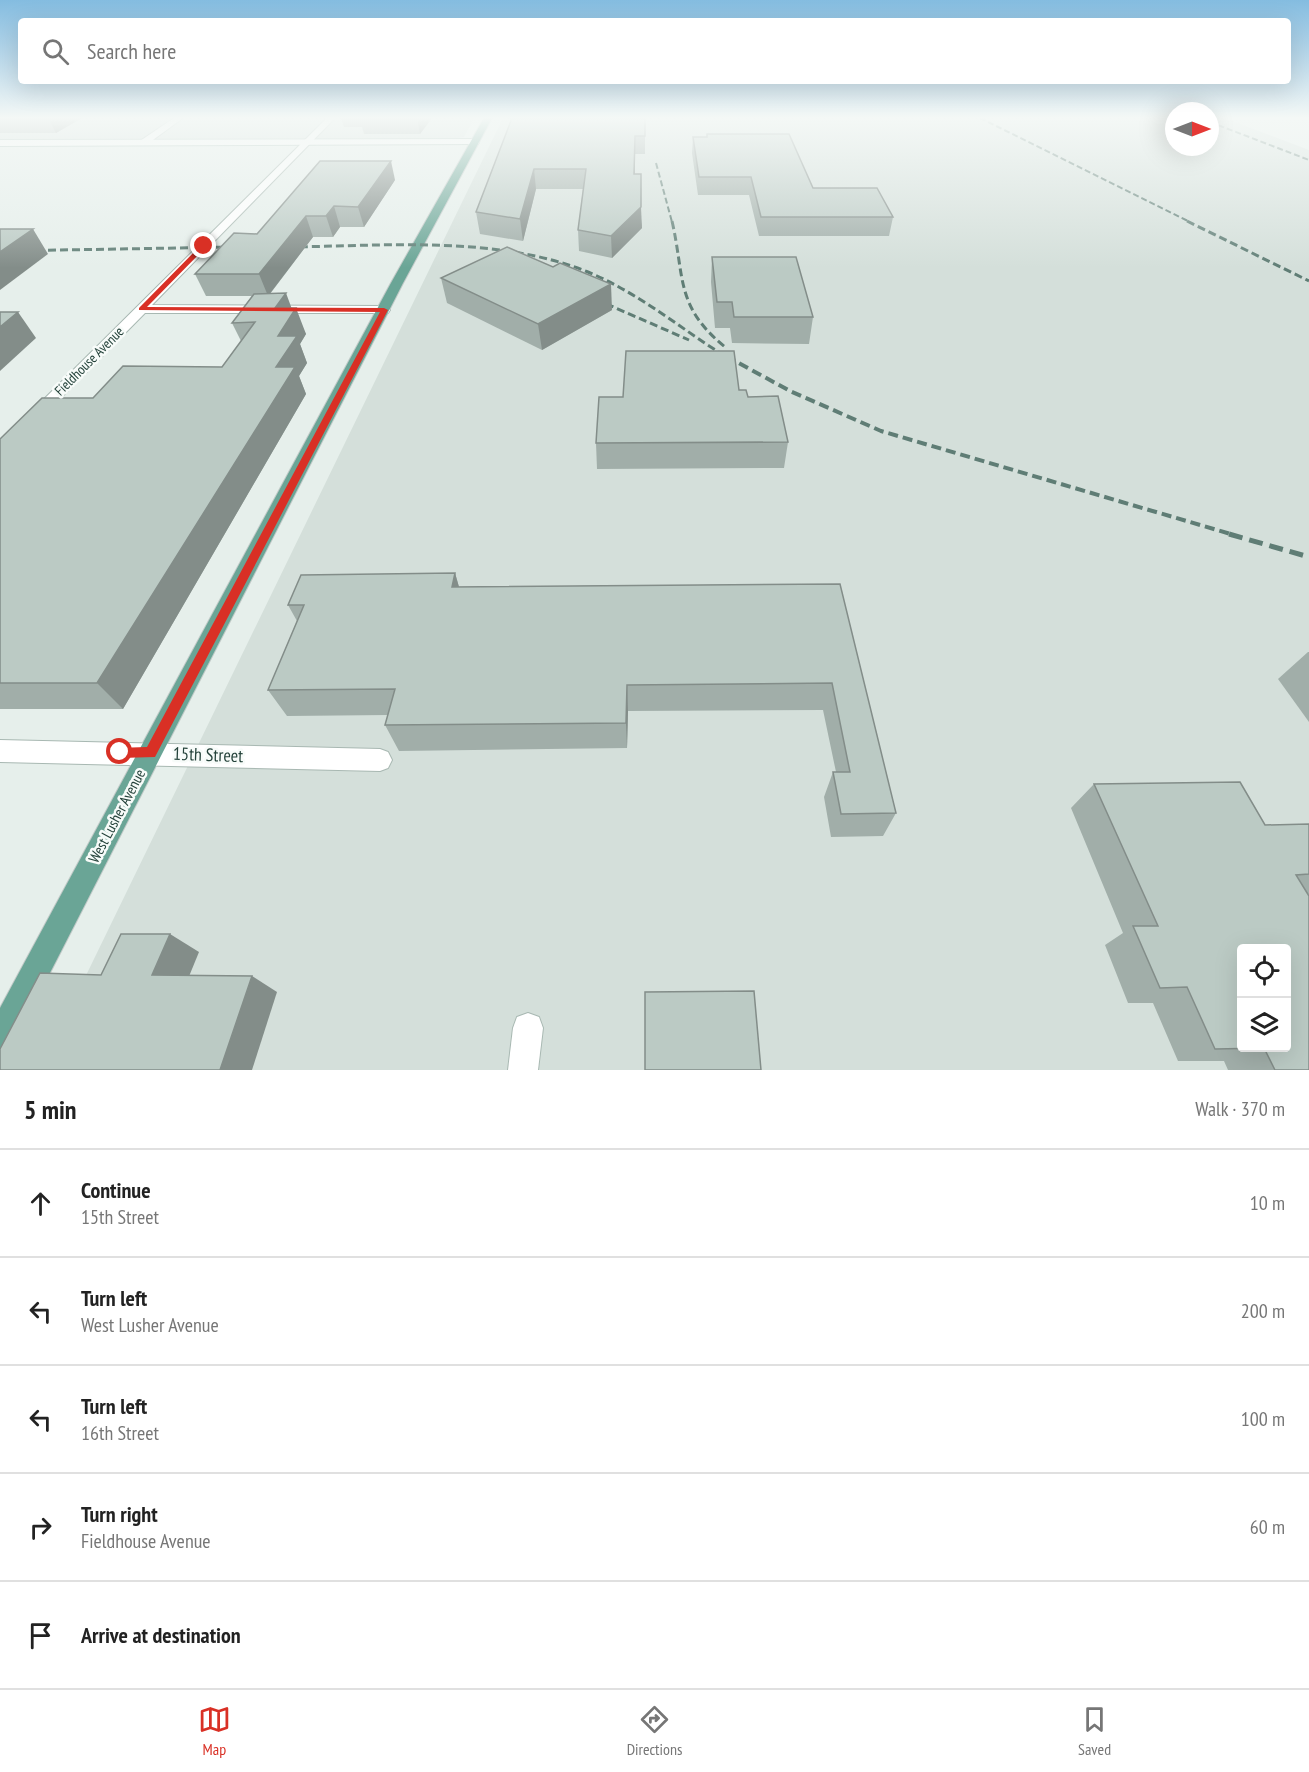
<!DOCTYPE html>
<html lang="en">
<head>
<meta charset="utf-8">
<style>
  :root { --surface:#fff; --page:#f6f6f6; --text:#222; --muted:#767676; --line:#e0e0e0; --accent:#d93025 }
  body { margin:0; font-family:"PT Sans Narrow",sans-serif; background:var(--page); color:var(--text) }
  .controls { position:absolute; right:18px; bottom:18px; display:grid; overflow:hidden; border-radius:6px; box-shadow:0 6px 24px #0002 }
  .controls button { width:54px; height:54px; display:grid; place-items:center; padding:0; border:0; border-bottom:2px solid var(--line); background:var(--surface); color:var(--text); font:30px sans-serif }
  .compass { position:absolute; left:1165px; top:102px; width:54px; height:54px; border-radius:50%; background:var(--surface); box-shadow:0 6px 24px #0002; rotate:90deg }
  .stop { position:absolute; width:18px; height:18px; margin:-14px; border:4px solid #d93025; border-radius:50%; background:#fff }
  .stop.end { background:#d93025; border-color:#fff; box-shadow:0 2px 6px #0008 }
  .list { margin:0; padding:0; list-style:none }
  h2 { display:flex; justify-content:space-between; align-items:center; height:78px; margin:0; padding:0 24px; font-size:26px }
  h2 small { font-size:20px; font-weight:400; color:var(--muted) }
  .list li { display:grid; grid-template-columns:39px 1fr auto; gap:18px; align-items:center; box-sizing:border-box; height:108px; padding:0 24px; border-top:2px solid var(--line) }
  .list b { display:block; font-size:22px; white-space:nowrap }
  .list p { margin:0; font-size:20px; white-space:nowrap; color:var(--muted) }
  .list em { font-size:20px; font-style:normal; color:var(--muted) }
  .icon { flex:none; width:33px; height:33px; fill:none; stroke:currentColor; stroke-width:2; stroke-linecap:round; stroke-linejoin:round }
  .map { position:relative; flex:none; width:1309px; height:1070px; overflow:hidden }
  .search { position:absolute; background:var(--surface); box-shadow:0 6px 24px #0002; left:18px; right:18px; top:18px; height:66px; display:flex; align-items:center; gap:15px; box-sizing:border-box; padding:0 21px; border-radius:6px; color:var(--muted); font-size:22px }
  .sheet { height:618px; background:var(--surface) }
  nav { display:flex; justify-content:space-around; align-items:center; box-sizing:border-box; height:84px; border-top:2px solid var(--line); background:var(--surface); font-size:16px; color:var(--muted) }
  nav a { display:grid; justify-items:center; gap:3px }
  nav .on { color:var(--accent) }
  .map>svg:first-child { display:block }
  .built { fill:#d4dfda; fill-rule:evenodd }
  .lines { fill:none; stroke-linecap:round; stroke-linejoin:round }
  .street-casing { stroke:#a8b8b2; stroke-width:2 }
  .secondary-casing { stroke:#a4bbb3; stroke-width:2 }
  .primary-casing { stroke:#c2cac8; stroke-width:2 }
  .street { fill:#fff; fill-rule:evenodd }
  .secondary { fill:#fff; fill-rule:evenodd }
  .primary { fill:#6aa596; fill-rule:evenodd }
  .rail-far3 { stroke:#5f7d75; stroke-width:2; stroke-dasharray:6 3; stroke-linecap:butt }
  .rail-far2 { stroke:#5f7d75; stroke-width:3; stroke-dasharray:8 4; stroke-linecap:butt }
  .rail-far1 { stroke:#5f7d75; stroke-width:4; stroke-dasharray:10 5; stroke-linecap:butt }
  .rail { stroke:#5f7d75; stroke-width:5; stroke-dasharray:14 7; stroke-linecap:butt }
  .wall { fill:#a1aea9 }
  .shaded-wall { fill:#838d89 }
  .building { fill:#bbcac4; stroke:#838d89; stroke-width:1.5; fill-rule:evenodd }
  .route { fill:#d93025 }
  .labels { text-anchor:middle; stroke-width:5; stroke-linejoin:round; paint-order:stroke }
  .far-street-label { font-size:14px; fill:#24423a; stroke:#f7fbf9 }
  .street-label { font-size:15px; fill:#24423a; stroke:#f7fbf9 }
  .near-street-label { font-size:18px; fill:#24423a; stroke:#f7fbf9 }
</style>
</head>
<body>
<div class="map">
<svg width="1309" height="1070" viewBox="0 0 1309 1070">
  <rect width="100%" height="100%" fill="#e6efeb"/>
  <g class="built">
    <path d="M0,118H474L464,137L458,138L0,139Z"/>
    <path d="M503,118H1174V147H1210V118H1224L1309,150V1070H40ZM1242,948H1286V1048H1242Z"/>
  </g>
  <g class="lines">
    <g class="street-casing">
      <g id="street">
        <path d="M174,118H183L146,145H140V141Z"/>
        <path d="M327,118H335L152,305L384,306L390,310L388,313H145L42,417H32L29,414L32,411Z"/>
        <path d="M0,740L380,749L388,752L392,760L388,768L380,771L0,762Z"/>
        <path d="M528,1013L539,1017L543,1028L538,1070H508L513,1028L517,1017Z"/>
      </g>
    </g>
    <g class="secondary-casing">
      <path id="secondary" d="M475,139L479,142L478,144L0,146V140Z"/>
    </g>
    <g class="primary-casing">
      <path id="primary" d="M484,118H492L403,283L11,1049L0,1053V1008L391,283Z"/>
    </g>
    <use href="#street" class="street"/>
    <use href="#secondary" class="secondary"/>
    <use href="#primary" class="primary"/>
    <g class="rail-far3">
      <path d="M980,118L1190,222"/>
      <path d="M1210,122L1309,160"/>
      <path d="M656,163L672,222"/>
    </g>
    <g class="rail-far2">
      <path d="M672,221C685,278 675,306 725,347"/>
      <path d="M1187,221L1309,281"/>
      <path d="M288,247C384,246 497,235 588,272C639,293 681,329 728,358"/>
      <path d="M0,251L237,247"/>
      <path d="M595,299L689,340"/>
    </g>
    <path class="rail-far1" d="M726,356L790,391L881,431L1234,535"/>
    <path class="rail" d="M1229,534L1309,557"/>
  </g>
  <g class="wall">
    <path d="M0,118H82L56,133H0Z"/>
    <path d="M341,118H432L420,134H364L362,127H344Z"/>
    <path d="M512,118H645V154H635V174L642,228L612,258L579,251L578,230L583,189H536L523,241L480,234L476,212Z"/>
    <path d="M707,134L813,188L893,217L889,236H759L749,195H698L692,153L693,137H707Z"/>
    <path d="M395,180L364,227H340L333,237H313L270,294L291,308L306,334L300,344L307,363L299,376L306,394L123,709H0V439L93,398L222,367L241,341L232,323L252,296H206L195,274L257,234Z"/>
    <path d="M712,257L813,317L809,344L732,343L730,328H715L711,282Z"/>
    <path d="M553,267L612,310L542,350L447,303L441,278Z"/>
    <path d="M739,390L748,397L788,442L784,468L597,469L596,443L623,397Z"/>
    <path d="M455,573L459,587L840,584L896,813L883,836L831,837L824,797L833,772H836L823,710L628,711L627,748L399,751L385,725L388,715L287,716L268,690L297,621L288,605Z"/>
    <path d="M1308,652H1309V722L1278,679Z"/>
    <path d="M1094,784L1265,825L1309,824V894H1308L1309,1070H1228L1224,1061H1178L1153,1003H1128L1105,945L1123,933L1071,808Z"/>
  </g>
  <g class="shaded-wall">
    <path d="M48,118H82L56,133Z"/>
    <path d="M417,118H432L420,134Z"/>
    <path d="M391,161L395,180L364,227L358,207Z"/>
    <path d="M534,169L536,189L523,241L520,219Z"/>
    <path d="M334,206L340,227L333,237L326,216Z"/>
    <path d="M641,207L642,228L612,258L611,236Z"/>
    <path d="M306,216L313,237L268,296L259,274Z"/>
    <path d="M33,229L48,254L0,290V252Z"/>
    <path d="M611,284L612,310L542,350L538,324Z"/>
    <path d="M286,293L293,312L296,308L306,334L300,344L307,363L299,376L306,394L123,709L97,683L276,367L278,336L275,308Z"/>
    <path d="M18,312L36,338L0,371V327Z"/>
    <path d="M455,573L463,601L452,587Z"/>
    <path d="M627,685L628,711L627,748L626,723Z"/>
    <path d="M170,934L199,952L183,991L152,975Z"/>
    <path d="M252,976L277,992L252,1070H220Z"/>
  </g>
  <g class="building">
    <path d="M512,118H645V136H635L634,174H641V207L611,236L578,230L586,169H534L520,219L476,212Z"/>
    <path d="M707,134H789L813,188H877L893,217H761L751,177H699L693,137H707Z"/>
    <path d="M320,161H391L358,207L334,206L326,216H306L259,274H195L234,233L257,234Z"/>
    <path d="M0,229H33L0,252Z"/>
    <path d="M507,247L553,267L560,263L611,284L538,324L441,278Z"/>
    <path d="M712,257H796L813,317H734L732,302H717Z"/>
    <path d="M286,293L275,308H296L278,336H297L276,367H295L97,683H0V439L42,398H93L123,366L222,367L255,322L232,323L254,294Z"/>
    <path d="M0,312H18L0,327Z"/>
    <path d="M626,351H734L739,390H746L748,397L778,396L788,442L596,443L599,397H623Z"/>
    <path d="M455,573L452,587L840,584L896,813L841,814L833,772H850L832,683L627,685L626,723L385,725L395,689L268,690L304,605H288L301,575Z"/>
    <path d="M1240,782L1265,825L1309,824V874L1296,875L1309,896V1070H1275L1264,1048L1215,1049L1187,987L1160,988L1133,926H1158L1094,784ZM1242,948H1287V1047H1242Z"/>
    <path d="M121,934H170L152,975L252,976L220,1070H0V1049L40,973L101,975Z"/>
    <path d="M754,991L761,1070H645V992Z"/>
  </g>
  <linearGradient id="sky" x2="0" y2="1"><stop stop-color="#84bce0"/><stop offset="0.44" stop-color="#f4f8f6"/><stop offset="1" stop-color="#f4f8f6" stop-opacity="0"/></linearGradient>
  <rect width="1309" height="268" fill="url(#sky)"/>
  <path class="route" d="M201,245L207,246L147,307L384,308L388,310L155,757L120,758L116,757L114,752L116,748L147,747L380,312L139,310V308Z"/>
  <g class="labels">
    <g class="far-street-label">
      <text transform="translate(89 361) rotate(-45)" y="5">Fieldhouse Avenue</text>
    </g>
    <g class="street-label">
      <text transform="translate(117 816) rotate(-62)" y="5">West Lusher Avenue</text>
    </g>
    <g class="near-street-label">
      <text transform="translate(208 755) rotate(2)" y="6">15th Street</text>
    </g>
  </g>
</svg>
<div class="controls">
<button><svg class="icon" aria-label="locate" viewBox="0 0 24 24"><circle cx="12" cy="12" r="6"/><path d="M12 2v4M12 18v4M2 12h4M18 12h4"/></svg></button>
<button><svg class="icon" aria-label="layers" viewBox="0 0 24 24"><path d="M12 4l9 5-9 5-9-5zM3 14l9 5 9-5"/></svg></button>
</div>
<svg class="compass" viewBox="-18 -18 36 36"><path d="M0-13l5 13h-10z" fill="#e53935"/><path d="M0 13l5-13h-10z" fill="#767676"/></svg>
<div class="stop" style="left:120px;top:752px"></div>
<div class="stop end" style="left:204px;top:246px"></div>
<div class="search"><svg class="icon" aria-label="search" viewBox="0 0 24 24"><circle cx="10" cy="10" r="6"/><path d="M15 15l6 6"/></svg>Search here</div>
</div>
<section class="sheet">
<h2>5 min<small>Walk · 370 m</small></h2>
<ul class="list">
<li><svg class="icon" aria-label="ahead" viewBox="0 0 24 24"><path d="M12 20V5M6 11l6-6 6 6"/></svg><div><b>Continue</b><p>15th Street</p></div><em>10 m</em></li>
<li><svg class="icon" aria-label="left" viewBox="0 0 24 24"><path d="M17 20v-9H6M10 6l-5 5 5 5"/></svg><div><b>Turn left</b><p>West Lusher Avenue</p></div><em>200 m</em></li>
<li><svg class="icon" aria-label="left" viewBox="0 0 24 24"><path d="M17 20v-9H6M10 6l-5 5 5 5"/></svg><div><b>Turn left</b><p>16th Street</p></div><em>100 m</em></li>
<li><svg class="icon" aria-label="right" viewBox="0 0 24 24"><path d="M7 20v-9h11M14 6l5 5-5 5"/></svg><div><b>Turn right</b><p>Fieldhouse Avenue</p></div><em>60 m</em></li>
<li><svg class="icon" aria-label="arrive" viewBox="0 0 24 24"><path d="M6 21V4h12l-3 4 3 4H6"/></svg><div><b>Arrive at destination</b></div></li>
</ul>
</section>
<nav>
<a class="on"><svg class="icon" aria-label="map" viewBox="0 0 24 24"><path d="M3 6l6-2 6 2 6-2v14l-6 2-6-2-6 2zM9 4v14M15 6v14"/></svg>Map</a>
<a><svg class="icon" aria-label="directions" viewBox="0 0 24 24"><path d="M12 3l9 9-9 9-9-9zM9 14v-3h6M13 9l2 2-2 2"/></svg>Directions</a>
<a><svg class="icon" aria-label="saved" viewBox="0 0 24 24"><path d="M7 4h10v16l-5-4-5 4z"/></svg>Saved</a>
</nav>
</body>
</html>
